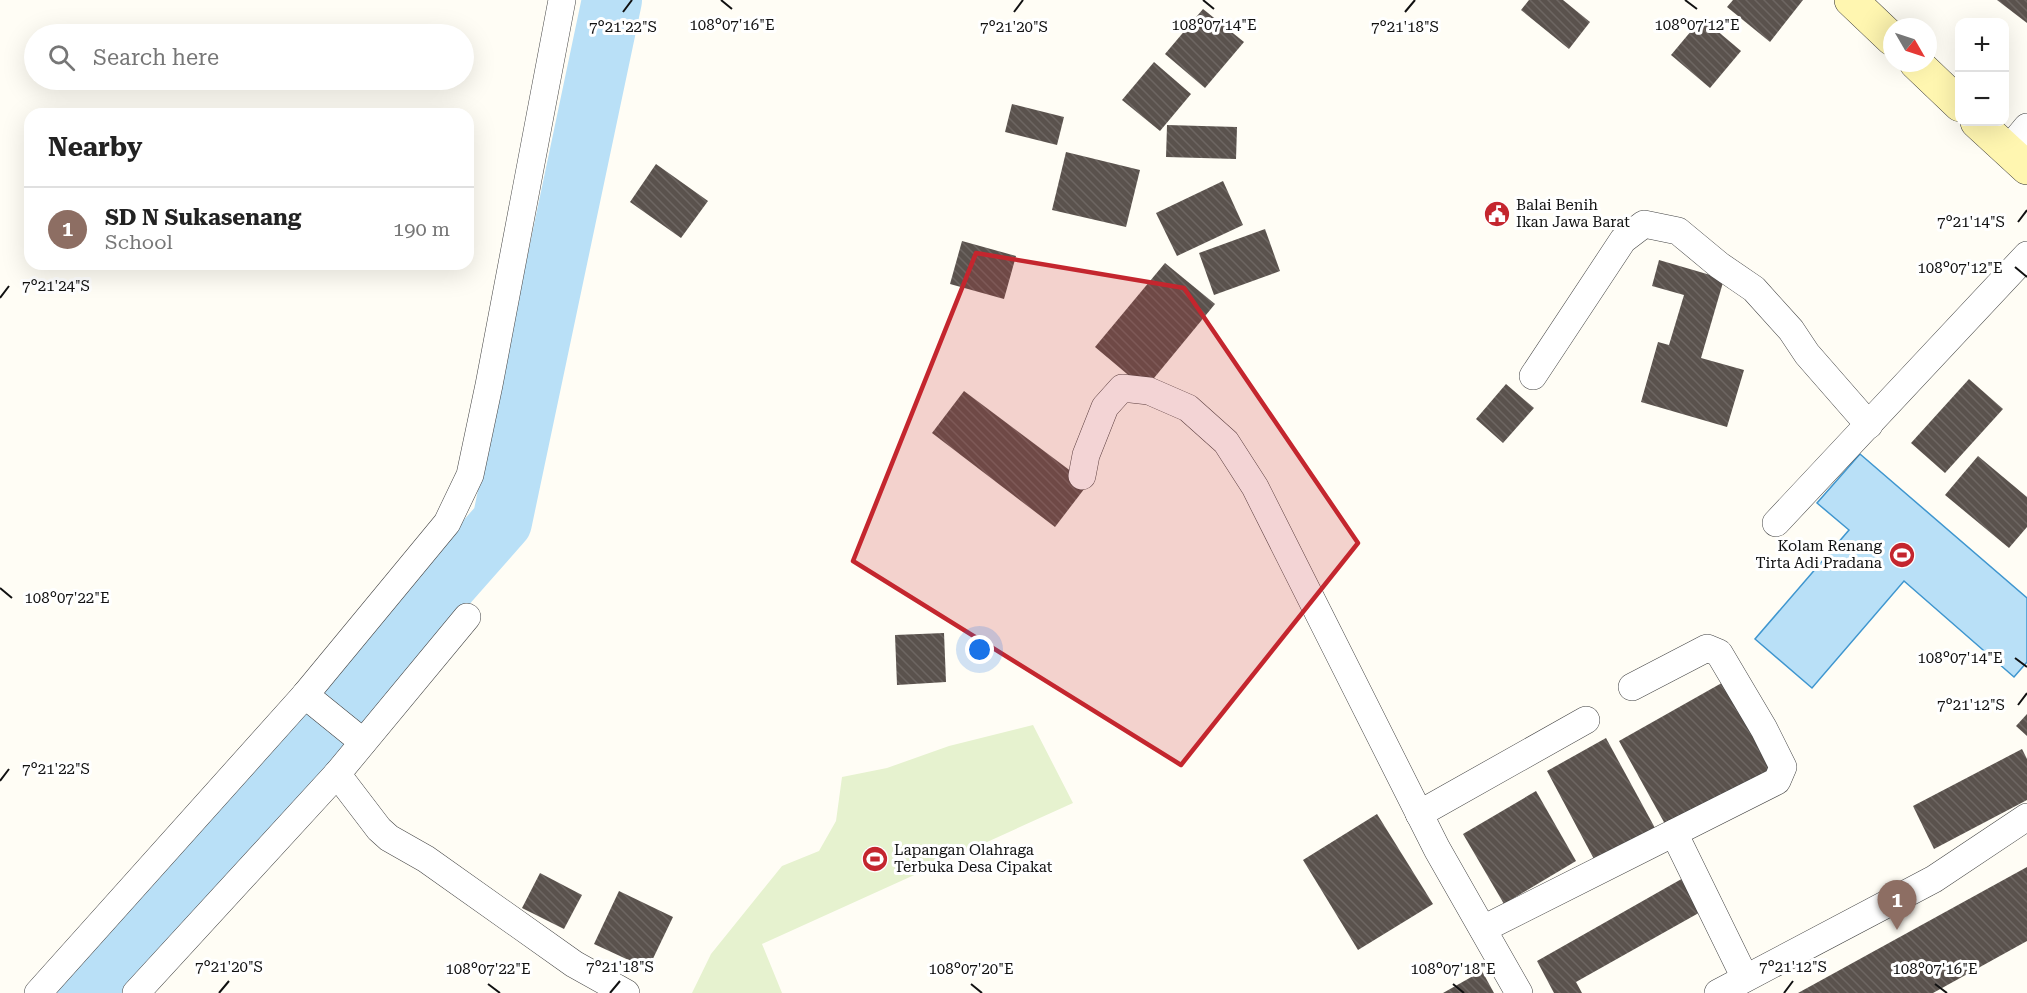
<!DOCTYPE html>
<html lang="en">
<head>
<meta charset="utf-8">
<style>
  :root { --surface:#fff; --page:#f2f2f2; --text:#222; --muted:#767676; --line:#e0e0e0; --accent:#2563eb }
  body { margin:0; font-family:"Roboto Serif",serif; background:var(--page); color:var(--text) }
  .controls { position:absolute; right:18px; top:18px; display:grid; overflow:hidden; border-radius:12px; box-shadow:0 6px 24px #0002 }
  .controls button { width:54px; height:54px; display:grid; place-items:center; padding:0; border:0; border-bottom:2px solid var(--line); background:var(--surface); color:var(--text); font:30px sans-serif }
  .compass { position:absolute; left:1883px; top:18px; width:54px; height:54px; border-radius:50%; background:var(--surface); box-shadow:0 6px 24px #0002; rotate:129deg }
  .you { position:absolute; left:980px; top:650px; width:21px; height:21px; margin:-15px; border:4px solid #fff; border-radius:50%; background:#1a73e8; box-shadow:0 0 0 9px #1a73e833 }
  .badge { display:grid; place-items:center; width:39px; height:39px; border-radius:50%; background:var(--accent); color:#fff; font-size:20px; font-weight:700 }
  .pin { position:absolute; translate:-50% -50px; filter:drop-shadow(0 2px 3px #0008) }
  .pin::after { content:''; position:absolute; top:32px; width:21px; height:18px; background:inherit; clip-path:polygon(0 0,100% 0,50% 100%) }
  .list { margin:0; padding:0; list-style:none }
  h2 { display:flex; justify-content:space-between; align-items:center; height:78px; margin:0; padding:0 24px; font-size:26px }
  h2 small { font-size:20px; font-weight:400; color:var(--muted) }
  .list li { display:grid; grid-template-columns:39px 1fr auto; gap:18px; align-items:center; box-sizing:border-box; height:84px; padding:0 24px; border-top:2px solid var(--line) }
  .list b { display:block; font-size:22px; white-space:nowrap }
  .list p { margin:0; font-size:20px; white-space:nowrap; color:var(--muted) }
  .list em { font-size:20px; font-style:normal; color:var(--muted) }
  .icon { flex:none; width:33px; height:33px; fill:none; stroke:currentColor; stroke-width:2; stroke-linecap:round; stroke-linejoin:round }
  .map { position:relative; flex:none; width:2027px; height:993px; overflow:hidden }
  .search { position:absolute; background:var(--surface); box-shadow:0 6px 24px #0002; left:24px; top:24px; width:450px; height:66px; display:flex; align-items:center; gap:15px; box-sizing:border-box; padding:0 21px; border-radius:33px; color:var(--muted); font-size:22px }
  .panel { position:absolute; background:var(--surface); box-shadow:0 6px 24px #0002; left:24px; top:108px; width:450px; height:162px; border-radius:18px }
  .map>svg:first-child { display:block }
  .pitch { fill:#e6f2cf }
  .water { fill:#b9e0f7; stroke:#3f96cf; stroke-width:1.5 }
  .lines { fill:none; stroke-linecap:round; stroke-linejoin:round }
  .river { stroke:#b9e0f7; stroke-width:60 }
  .building { fill:url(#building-back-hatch) }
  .street-casing { stroke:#444; stroke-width:28 }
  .secondary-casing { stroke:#333; stroke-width:34 }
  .street { stroke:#fff; stroke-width:27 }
  .secondary { stroke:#fff6b0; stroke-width:33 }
  .marked { fill:#c4262e; fill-opacity:0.2; stroke:#c4262e; stroke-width:4.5; stroke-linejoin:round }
  .ticks { fill:none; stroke:#111; stroke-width:2 }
  .labels { text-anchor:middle; stroke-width:6; stroke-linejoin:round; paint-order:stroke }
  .poi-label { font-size:15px; fill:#111; stroke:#fff; text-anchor:start }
  .ticks-label { font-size:15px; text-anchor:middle; fill:#111; stroke:#fff; stroke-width:6; stroke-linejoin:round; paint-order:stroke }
</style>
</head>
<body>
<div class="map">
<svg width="2027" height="993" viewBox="0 0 2027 993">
  <defs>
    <pattern id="building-back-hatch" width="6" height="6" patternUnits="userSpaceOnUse" patternTransform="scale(1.5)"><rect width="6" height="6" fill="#5a524d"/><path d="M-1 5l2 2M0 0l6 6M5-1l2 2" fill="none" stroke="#6d6662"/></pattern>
  </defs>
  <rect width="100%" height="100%" fill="#fffdf5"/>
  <path class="pitch" d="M1033,725L1073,803L762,944L782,993H692L711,954L782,866L819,851L836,821L842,777L887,768L949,746Z"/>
  <path class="water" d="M1860,454L2027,598V662L2014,677L1904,581L1812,688L1755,639L1849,530L1817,503Z"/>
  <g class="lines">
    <path class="river" d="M86,993L502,522L612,0"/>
  </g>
  <g class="building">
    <path d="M1529,0H1563L1590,22L1569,49L1521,10Z"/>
    <path d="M1733,0H1803L1770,42L1727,7Z"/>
    <path d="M1997,0H2027V23Z"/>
    <path d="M1203,9L1244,42L1205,88L1165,54Z"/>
    <path d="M1702,18L1741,51L1710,88L1671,55Z"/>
    <path d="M1154,62L1191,94L1160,131L1122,100Z"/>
    <path d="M1012,104L1064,117L1057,145L1005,132Z"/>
    <path d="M1167,125L1237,127L1236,159L1166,157Z"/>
    <path d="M1066,152L1140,170L1126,227L1052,210Z"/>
    <path d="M656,164L708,201L681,238L630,202Z"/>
    <path d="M1223,181L1243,225L1177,256L1156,213Z"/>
    <path d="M1265,229L1280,271L1214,295L1199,253Z"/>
    <path d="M962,241L1016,256L1004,299L950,284Z"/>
    <path d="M1659,260L1724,279L1701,358L1744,370L1727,427L1641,402L1658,342L1669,345L1684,295L1652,286Z"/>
    <path d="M1165,263L1215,304L1145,389L1095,347Z"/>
    <path d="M1969,379L2003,409L1945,473L1911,443Z"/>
    <path d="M1506,384L1534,408L1503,443L1476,419Z"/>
    <path d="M964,391L1088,484L1055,527L932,433Z"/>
    <path d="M1978,456L2027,497V527L2009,548L1945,495Z"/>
    <path d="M944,633L946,682L897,685L895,635Z"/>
    <path d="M1727,680L1778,772L1670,833L1619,741Z"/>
    <path d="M2027,714V736L2016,726Z"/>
    <path d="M1606,738L1655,828L1595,861L1547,771Z"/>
    <path d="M2022,749L2027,759V800L1934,849L1913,806Z"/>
    <path d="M1536,791L1576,861L1504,904L1463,834Z"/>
    <path d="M1377,814L1433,904L1358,950L1303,860Z"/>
    <path d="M2027,867V941L1933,993H1798Z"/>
    <path d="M540,873L582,895L564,929L522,908Z"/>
    <path d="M1685,877L1704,910L1576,982L1582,993H1554L1537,961Z"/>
    <path d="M619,891L673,917L648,969L594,944Z"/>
    <path d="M1482,971L1494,993H1443Z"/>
  </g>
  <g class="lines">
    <g class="street-casing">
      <g id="street">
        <path d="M2007,151L2027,127"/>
        <path d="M1533,376L1623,240L1644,224L1678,231L1719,265L1754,289L1791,330L1807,354L1869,425"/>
        <path d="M1082,476L1086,455L1105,407L1122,388L1149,391L1188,408L1226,442L1255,487L1437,849L1519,993"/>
        <path d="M1776,523L2027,255"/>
        <path d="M305,695L363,742"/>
        <path d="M337,774L379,829L389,838L426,859L574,964L626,993"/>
        <path d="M1419,814L1586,720"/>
        <path d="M1674,833L1745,978"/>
        <path d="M1483,929L1777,781L1783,767L1764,729L1719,653L1707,648L1632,687"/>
        <path d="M38,993L305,695L447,523L470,475L489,385L562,0"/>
        <path d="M136,993L337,774L467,617"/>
        <path d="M1718,993L1934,879L2027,817"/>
      </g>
    </g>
    <g class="secondary-casing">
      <g id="secondary">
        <path d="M1851,0L1892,39"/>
        <path d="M1916,63L1960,105"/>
        <path d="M1977,122L2027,168"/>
      </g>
    </g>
    <use href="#street" class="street"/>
    <use href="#secondary" class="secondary"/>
  </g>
  <path class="marked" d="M976,253L1184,288L1358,543L1181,765L853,561Z"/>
  <path class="ticks" d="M721,0L732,9M1203,0L1214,9M1685,0L1697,9M623,12L632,0M1014,12L1023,0M1405,12L1415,0M2018,222L2027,210M2015,267L2027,277M0,298L9,286M0,588L12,598M2015,658L2027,667M2018,705L2027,693M0,781L9,769M488,984L500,993M971,984L982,993M1453,984L1464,993M1935,984L1947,993M219,993L229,981M610,993L620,981M1784,993L1793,981"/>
  <defs>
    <g id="civic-disc" transform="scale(1.35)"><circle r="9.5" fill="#c4262e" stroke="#fff"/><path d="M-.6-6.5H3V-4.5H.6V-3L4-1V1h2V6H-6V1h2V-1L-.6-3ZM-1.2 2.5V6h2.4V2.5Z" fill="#fff"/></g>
    <g id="stadium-disc" transform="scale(1.35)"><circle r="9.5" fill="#c4262e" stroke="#fff"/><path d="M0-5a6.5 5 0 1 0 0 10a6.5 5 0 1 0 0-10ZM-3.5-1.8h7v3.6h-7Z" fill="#fff"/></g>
  </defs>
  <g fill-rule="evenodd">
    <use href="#civic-disc" x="1497" y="214"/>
    <use href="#stadium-disc" x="1902" y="555"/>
    <use href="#stadium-disc" x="875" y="859"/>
  </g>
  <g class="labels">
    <g class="poi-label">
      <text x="1516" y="210">Balai Benih<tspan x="1516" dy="17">Ikan Jawa Barat</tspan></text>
      <text x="1882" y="551" text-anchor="end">Kolam Renang<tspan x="1882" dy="17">Tirta Adi Pradana</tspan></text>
      <text x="894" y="855">Lapangan Olahraga<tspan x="894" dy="17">Terbuka Desa Cipakat</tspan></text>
    </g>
  </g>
  <g class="ticks-label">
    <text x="1697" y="30">108°07'12"E</text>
    <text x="732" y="30">108°07'16"E</text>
    <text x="1214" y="30">108°07'14"E</text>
    <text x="623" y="32">7°21'22"S</text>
    <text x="1014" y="32">7°21'20"S</text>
    <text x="1405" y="32">7°21'18"S</text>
    <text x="1971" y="227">7°21'14"S</text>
    <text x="1960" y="273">108°07'12"E</text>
    <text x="56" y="291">7°21'24"S</text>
    <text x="67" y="603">108°07'22"E</text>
    <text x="1960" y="663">108°07'14"E</text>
    <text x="1971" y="710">7°21'12"S</text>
    <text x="56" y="774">7°21'22"S</text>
    <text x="229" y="972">7°21'20"S</text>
    <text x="620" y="972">7°21'18"S</text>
    <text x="1793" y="972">7°21'12"S</text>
    <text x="488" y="974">108°07'22"E</text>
    <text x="971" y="974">108°07'20"E</text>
    <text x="1453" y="974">108°07'18"E</text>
    <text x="1935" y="974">108°07'16"E</text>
  </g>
</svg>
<div class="controls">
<button>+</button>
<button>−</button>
</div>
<svg class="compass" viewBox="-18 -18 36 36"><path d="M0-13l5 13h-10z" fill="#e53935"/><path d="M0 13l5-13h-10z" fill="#767676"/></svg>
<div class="you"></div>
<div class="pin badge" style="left:1897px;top:930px;background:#8d6e63">1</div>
<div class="search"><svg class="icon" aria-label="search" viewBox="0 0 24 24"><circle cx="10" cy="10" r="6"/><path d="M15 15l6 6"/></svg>Search here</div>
<section class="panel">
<h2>Nearby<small></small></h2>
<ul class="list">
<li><span class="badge" style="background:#8d6e63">1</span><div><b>SD N Sukasenang</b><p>School</p></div><em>190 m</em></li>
</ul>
</section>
</div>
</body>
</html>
